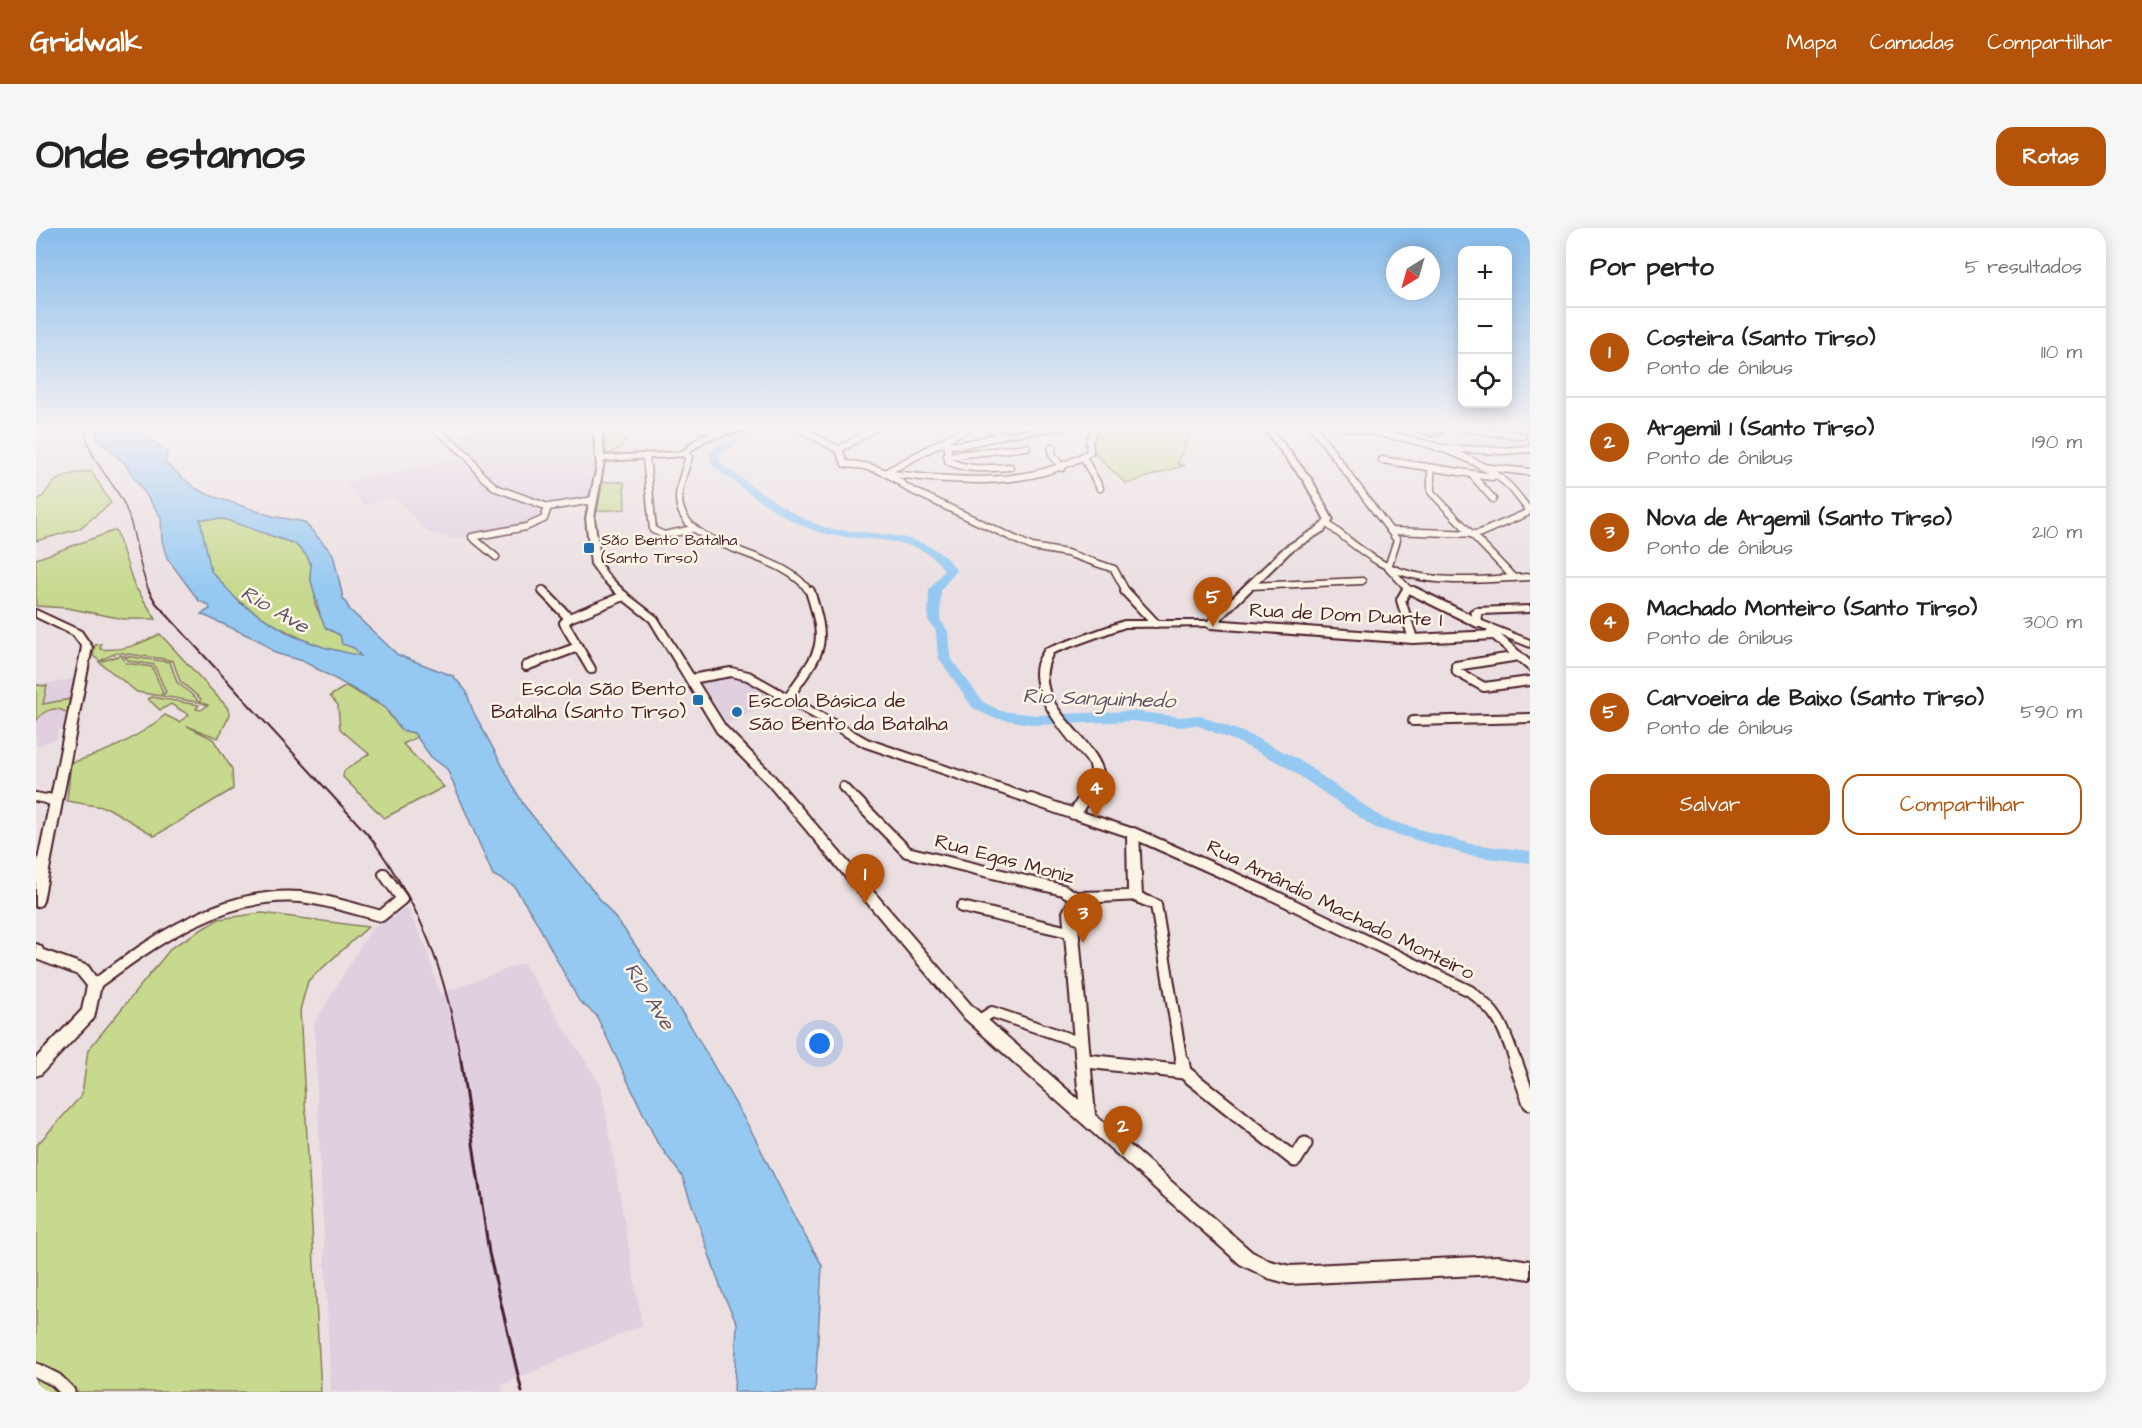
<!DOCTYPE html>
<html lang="pt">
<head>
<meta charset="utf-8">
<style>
  :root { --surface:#fff; --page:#f6f6f6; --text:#222; --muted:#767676; --line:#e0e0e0; --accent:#b45309 }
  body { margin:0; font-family:"Architects Daughter",sans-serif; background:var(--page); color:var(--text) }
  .controls { position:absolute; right:18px; top:18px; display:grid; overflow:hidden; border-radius:12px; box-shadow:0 3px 15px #0003 }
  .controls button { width:54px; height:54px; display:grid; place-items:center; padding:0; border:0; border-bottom:2px solid var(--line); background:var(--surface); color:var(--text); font:30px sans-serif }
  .compass { position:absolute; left:1350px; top:18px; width:54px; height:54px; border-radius:50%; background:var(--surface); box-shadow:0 3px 15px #0003; rotate:217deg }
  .you { position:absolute; left:784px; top:816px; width:21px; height:21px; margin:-15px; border:4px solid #fff; border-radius:50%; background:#1a73e8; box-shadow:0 0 0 9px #1a73e833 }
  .badge { display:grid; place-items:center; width:39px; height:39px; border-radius:50%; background:var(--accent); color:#fff; font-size:20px; font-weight:700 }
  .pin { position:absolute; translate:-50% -50px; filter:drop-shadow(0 2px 3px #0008) }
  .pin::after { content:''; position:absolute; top:32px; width:21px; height:18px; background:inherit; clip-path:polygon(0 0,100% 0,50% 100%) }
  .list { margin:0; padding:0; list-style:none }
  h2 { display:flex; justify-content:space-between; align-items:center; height:78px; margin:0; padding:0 24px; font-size:26px }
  h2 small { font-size:20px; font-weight:400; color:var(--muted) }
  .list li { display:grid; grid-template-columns:39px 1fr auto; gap:18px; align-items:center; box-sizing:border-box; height:90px; padding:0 24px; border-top:2px solid var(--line) }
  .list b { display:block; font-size:22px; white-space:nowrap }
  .list p { margin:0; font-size:20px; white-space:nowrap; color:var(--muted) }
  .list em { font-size:20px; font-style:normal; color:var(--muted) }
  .actions { display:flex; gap:12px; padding:18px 24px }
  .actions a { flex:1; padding:14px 0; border:2px solid var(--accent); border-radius:18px; text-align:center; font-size:21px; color:var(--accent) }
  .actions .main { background:var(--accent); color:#fff }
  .icon { flex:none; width:33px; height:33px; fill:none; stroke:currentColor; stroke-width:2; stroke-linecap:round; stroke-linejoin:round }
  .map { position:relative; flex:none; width:1494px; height:1164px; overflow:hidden; border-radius:18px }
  header { display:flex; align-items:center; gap:36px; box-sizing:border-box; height:84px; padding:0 30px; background:var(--accent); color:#fff }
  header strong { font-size:28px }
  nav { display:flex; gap:33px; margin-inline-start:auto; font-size:21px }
  .intro { display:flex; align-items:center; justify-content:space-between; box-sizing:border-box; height:144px; padding:0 36px }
  h1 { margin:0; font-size:42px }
  .button { padding:15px 27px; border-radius:18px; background:var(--accent); color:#fff; font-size:21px; font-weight:700 }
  main { display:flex; gap:36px; padding:0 36px }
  aside { flex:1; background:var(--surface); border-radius:18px; box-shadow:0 3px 15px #0003 }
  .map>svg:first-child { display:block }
  .built { fill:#dfcfdf }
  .green { fill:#c7d98e; stroke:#887c5c; stroke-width:1.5 }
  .water { fill:#95c9f2; stroke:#7785a2; stroke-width:1.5; fill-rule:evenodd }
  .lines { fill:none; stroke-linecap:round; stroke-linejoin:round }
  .river { fill:#95c9f2; fill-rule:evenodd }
  .building { fill:#c2abd9; stroke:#4a1f2b; stroke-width:1.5 }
  .minor-far3-casing { stroke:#4a1f2b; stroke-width:9 }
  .minor-far2-casing { stroke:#4a1f2b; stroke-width:12 }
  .minor-far1-casing { stroke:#4a1f2b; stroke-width:14 }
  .minor-casing { stroke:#4a1f2b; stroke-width:17 }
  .tertiary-casing { stroke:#4a1f2b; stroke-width:4 }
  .minor-far3 { stroke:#fcf5e5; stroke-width:6 }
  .minor-far2 { stroke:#fcf5e5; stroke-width:8 }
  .minor-far1 { stroke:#fcf5e5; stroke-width:10 }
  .minor { stroke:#fcf5e5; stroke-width:13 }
  .tertiary { fill:#fcf5e5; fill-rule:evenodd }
  .rail-far2 { stroke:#4a1f2b; stroke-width:1.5 }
  .rail-far1 { stroke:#4a1f2b; stroke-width:2 }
  .rail { stroke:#4a1f2b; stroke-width:3 }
  .poi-dot { fill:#1f6fb2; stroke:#fcf5e5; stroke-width:2 }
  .labels { text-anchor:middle; stroke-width:5; stroke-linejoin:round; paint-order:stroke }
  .far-poi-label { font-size:16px; fill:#4a1f2b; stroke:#fcf5e5; text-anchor:start }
  .street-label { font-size:20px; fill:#4a1f2b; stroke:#fcf5e5 }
  .poi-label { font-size:20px; fill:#4a1f2b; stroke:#fcf5e5; text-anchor:end }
  .water-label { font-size:21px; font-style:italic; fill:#605267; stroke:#fcf5e5 }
</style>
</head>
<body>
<header>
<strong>Gridwalk</strong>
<nav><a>Mapa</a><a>Camadas</a><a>Compartilhar</a></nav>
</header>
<div class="intro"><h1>Onde estamos</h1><a class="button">Rotas</a></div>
<main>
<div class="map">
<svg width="1494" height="1164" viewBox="0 0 1494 1164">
  <rect width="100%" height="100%" fill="#ebdfe1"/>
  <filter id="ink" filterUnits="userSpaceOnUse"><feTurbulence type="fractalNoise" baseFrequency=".0167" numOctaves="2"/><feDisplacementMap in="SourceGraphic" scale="12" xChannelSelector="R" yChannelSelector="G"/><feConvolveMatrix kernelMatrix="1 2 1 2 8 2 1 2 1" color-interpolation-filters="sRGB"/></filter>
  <g filter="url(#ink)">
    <g class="built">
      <path d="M450,199H557L561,219L560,246L555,270L517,278L509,291L415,311L391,304L358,268L328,278L310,254L432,229L410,210Z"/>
      <path d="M1428,204L1488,210L1494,211V220L1463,222L1437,219L1432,215Z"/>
      <path d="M695,448L709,451L747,471L691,496L665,455Z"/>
      <path d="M39,450L28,500L22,502L21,511L0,518V455H19Z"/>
      <path d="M371,679L390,720L404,766L487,735L565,858L606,1097L465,1157L467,1164H295L278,796L335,701Z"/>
    </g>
    <g class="green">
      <path d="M1062,199H1171L1156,201L1141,236L1149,237L1090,256L1058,225L1057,214Z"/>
      <path d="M568,200L586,209L588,213L585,220L570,227Z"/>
      <path d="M55,243L75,275L43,301L0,313V273C9,269 11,261 17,255C28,246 42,245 55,243Z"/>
      <path d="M567,254H588L589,281L561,283Z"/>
      <path d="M164,291H188L259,316L271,328L275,337L274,349L279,361V376L290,400L304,407L327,428C290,430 188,376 174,341C168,326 167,307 164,291Z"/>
      <path d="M80,302L98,357L120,391H88L31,380L0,378V331Z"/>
      <path d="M124,406L191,479L194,487L182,510L151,498L177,511L196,541L197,561L119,608L72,580L31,573L35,535C75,522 97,513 129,487L143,494L153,487L135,476L124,482L112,471L116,469L163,477L160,481L165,482L172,477L163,474L165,471L144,453L137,433C122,429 102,428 86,425C80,424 69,430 64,433L57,428L59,417L65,416L64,421C86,424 104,416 124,406Z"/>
      <path d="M85,427L90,435L116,439L127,464L124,468L101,464L63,434Z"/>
      <path d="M88,428L134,434L141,454L161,471V474L126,468L130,464L118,437L93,433Z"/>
      <path d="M0,457L11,458L7,476L34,471L31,485C20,477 7,482 0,493Z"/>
      <path d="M310,458L348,479L365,502L378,505L381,509L367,516L408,559L348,590L307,549L308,543L333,526L304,501L302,477L294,468Z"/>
      <path d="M226,685L332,699L272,753L264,782L285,1164H0V918L46,867L52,822L136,719L183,691Z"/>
    </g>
    <path class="water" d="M64,199H101L131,224L129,235L159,260L173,267L236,288L268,294L297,326L307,370L314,382L362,427L417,448L430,463L437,483L487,576L588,701L653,795L718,908L761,994L786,1037L779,1164H698L701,1095L687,1066L646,948L621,914L560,787L543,773L499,691L478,658L457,647L411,541L395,529L378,505L365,502L348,478L267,433L239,425L226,414L165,386L174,381L173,377L163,373L131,330L126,313L125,289L89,236L62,211L61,202ZM164,291H188L259,316L271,328L275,337L274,349L285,390L290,400L304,407L306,416L318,420L325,428L287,419L255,407L204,375L175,343Z"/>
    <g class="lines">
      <path class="river" d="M722,199H735L683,226L684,234C712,256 752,285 785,298C794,302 806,302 817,303C853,307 899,308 920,342L905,362L904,392L912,403L914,429L947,474L965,483L1001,487L1096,483L1145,489L1162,487L1214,507L1260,530L1348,591L1435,616L1494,623V635L1435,628L1339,600L1249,538L1204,515L1160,497L1145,499L1096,493L1001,497L957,490L937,480L902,429L900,403L892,392L893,362L908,342C887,307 829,313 794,307C757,300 705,260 676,237L673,225L679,219Z"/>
    </g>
    <path class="building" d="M1367,199H1396L1409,206L1395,209Z"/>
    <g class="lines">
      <g class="minor-far3-casing">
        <g id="minor-far3">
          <path d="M397,199L431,227L446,248L460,260L512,279L558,272"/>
          <path d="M664,199L682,206"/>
          <path d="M761,199L803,222L809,236C834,237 852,243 871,260L996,319L1031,325L1078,341L1091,365"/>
          <path d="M1277,199L1361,312L1352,339"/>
          <path d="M1307,199C1362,208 1428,218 1471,256C1479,263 1485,273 1492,281L1491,285L1442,306L1356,303"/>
          <path d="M1421,199L1487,208"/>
          <path d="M907,216L925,217L969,207"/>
          <path d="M912,218V233C932,243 952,240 974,239"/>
          <path d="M1016,219V226L1026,240"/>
          <path d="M1402,220L1466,223L1494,221"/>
          <path d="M803,222L840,199"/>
          <path d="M648,226L653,229C649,242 643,256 643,269C642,325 749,320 774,365"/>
          <path d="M610,228L617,302L628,307L657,301"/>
          <path d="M911,228L991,219"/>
          <path d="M1047,229L1064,260"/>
          <path d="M1346,232L1456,249"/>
          <path d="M1446,239L1494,244"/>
          <path d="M1395,240V264L1477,349"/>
          <path d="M851,244L933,199"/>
          <path d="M856,246C923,253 995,261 1054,224L1053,213L1059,199"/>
          <path d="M1436,247L1457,271"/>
          <path d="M1290,295C1307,308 1324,323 1343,334C1389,360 1443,351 1494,349"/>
          <path d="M460,329L436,309L490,299L508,291L512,279"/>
          <path d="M1353,340L1372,361L1380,365"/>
          <path d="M1214,358L1326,353"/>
          <path d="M506,362L509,365"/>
          <path d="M1369,365L1372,361"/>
        </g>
      </g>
      <g class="minor-far2-casing">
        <g id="minor-far2">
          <path d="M507,363L533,390L528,395L555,441"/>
          <path d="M1089,363L1119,395"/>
          <path d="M1370,363L1365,372L1377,411"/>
          <path d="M1377,363L1442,395"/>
          <path d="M533,390L588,368"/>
          <path d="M1175,396L1377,411L1458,407"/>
          <path d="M1455,404L1494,438"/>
          <path d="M1483,428L1420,438L1421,444L1448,459L1494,453"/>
          <path d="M490,438L542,419"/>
          <path d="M655,451L695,444L712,448L830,515L1000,573"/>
          <path d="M752,470C784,422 793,422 774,363"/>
          <path d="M1377,493L1494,490"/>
          <path d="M807,559L821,573"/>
          <path d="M0,569L19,573"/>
        </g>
      </g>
      <g class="minor-far1-casing">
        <g id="minor-far1">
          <path d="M12,571L19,573"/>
          <path d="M819,571L871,624L1027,662L1041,670"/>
          <path d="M995,571L1038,586"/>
          <path d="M1097,605L1237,667L1434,763C1465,787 1467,799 1480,835"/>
          <path d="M1099,668L1120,677L1146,835"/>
          <path d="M926,679L1037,705"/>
          <path d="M58,757C117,713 187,663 265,669C292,672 319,681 345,688L366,671L348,646"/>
          <path d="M942,793L956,784L1046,815"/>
          <path d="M1048,833L1065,835"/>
        </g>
      </g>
      <g class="minor-casing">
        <g id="minor">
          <path d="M1051,833L1148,844L1259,932L1269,916"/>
          <path d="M1146,833L1148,844"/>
          <path d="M1479,833L1494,875"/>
          <path d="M0,1142L20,1152L32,1164"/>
        </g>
      </g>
      <g class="tertiary-casing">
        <g id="tertiary">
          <path d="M557,199H565L568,228L646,224L664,208L705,199H719L670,212L648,228L568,233L558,290L565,336L571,346L591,366L621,389L689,498L738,548L936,778L1043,872L1027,684L1036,666L1041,664L1092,663L1091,608L1034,589L1032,586L1056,548L1054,537C1035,514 993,470 1001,437C1002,432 1006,426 1009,421L1088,393H1172L1249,319L1282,299L1289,292L1268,253L1226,199H1234L1276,252L1297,292L1288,303L1255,323L1178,398L1089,399L1017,425C989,477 1061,506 1068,548L1046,584L1101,602L1103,605L1106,668L1104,672L1045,675L1041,684L1059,887L1216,1024L1234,1033L1254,1038L1462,1028L1494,1033V1051L1462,1046L1254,1056L1232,1050L1204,1036L926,788L730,554L681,504L614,393L585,370L565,350L555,336L550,290L561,238Z"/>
          <path d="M942,199H953L970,205L1012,199H1033L1029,201L969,209Z"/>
          <path d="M1494,378V384L1445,386L1446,393L1494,412V419L1439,397L1434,383L1439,380Z"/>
          <path d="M0,382L45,403L56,419L7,673L5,677L0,679V641L46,419L37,407L0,389Z"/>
          <path d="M0,716L5,718L7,722L52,738L65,757L58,790L5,846L0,848V830L46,782L51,758L42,747L0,731Z"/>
        </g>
      </g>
      <use href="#minor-far3" class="minor-far3"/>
      <use href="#minor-far2" class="minor-far2"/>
      <use href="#minor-far1" class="minor-far1"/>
      <use href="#minor" class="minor"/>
      <use href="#tertiary" class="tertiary"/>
      <path class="rail-far2" d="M49,199C51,229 72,247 86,272C101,301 100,336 114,365"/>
      <path class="rail-far1" d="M113,363L120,375L335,610C388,684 410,745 425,835"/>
      <path class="rail" d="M425,833L453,1025L486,1164"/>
    </g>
  </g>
  <linearGradient id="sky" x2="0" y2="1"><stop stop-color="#87bcec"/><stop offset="0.55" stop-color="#f6f1f2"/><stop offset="1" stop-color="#f6f1f2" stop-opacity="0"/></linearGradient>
  <rect width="1494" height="362" fill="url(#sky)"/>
  <g class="poi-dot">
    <rect x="547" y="314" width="12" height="12" rx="3"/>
    <rect x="656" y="466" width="12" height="12" rx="3"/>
    <circle cx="701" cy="484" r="6"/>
  </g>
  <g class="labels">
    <g class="far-poi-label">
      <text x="565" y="317">São Bento Batalha<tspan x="565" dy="18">(Santo Tirso)</tspan></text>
    </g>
    <g class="street-label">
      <text transform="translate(1310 386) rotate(3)" y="7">Rua de Dom Duarte I</text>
      <text transform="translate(969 630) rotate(15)" y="7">Rua Egas Moniz</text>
      <text transform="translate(1305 681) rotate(26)" y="7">Rua Amândio Machado Monteiro</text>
    </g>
    <g class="poi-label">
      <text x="650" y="467">Escola São Bento<tspan x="650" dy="23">Batalha (Santo Tirso)</tspan></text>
      <text x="713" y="479" text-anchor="start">Escola Básica de<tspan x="713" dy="23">São Bento da Batalha</tspan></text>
    </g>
    <g class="water-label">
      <text transform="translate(239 381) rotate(30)" y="7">Rio Ave</text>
      <text transform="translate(1063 470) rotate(2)" y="7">Rio Sanguinhedo</text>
      <text transform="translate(614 768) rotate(58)" y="7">Rio Ave</text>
    </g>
  </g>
</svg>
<div class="controls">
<button>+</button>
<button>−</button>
<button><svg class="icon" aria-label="locate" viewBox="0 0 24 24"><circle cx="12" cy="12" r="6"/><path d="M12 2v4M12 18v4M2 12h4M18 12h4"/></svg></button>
</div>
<svg class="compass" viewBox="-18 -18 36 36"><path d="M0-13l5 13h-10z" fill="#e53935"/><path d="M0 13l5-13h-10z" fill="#767676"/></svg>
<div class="you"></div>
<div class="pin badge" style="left:829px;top:676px">1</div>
<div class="pin badge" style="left:1087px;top:928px">2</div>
<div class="pin badge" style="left:1047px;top:715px">3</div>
<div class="pin badge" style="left:1060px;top:590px">4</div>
<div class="pin badge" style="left:1177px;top:399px">5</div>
</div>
<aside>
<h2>Por perto<small>5 resultados</small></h2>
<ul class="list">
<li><span class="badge">1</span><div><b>Costeira (Santo Tirso)</b><p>Ponto de ônibus</p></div><em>110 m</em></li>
<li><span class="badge">2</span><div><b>Argemil 1 (Santo Tirso)</b><p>Ponto de ônibus</p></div><em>190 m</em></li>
<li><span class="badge">3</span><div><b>Nova de Argemil (Santo Tirso)</b><p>Ponto de ônibus</p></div><em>210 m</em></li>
<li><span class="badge">4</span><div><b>Machado Monteiro (Santo Tirso)</b><p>Ponto de ônibus</p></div><em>300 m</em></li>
<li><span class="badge">5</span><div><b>Carvoeira de Baixo (Santo Tirso)</b><p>Ponto de ônibus</p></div><em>590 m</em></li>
</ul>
<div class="actions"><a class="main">Salvar</a><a>Compartilhar</a></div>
</aside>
</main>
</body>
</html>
